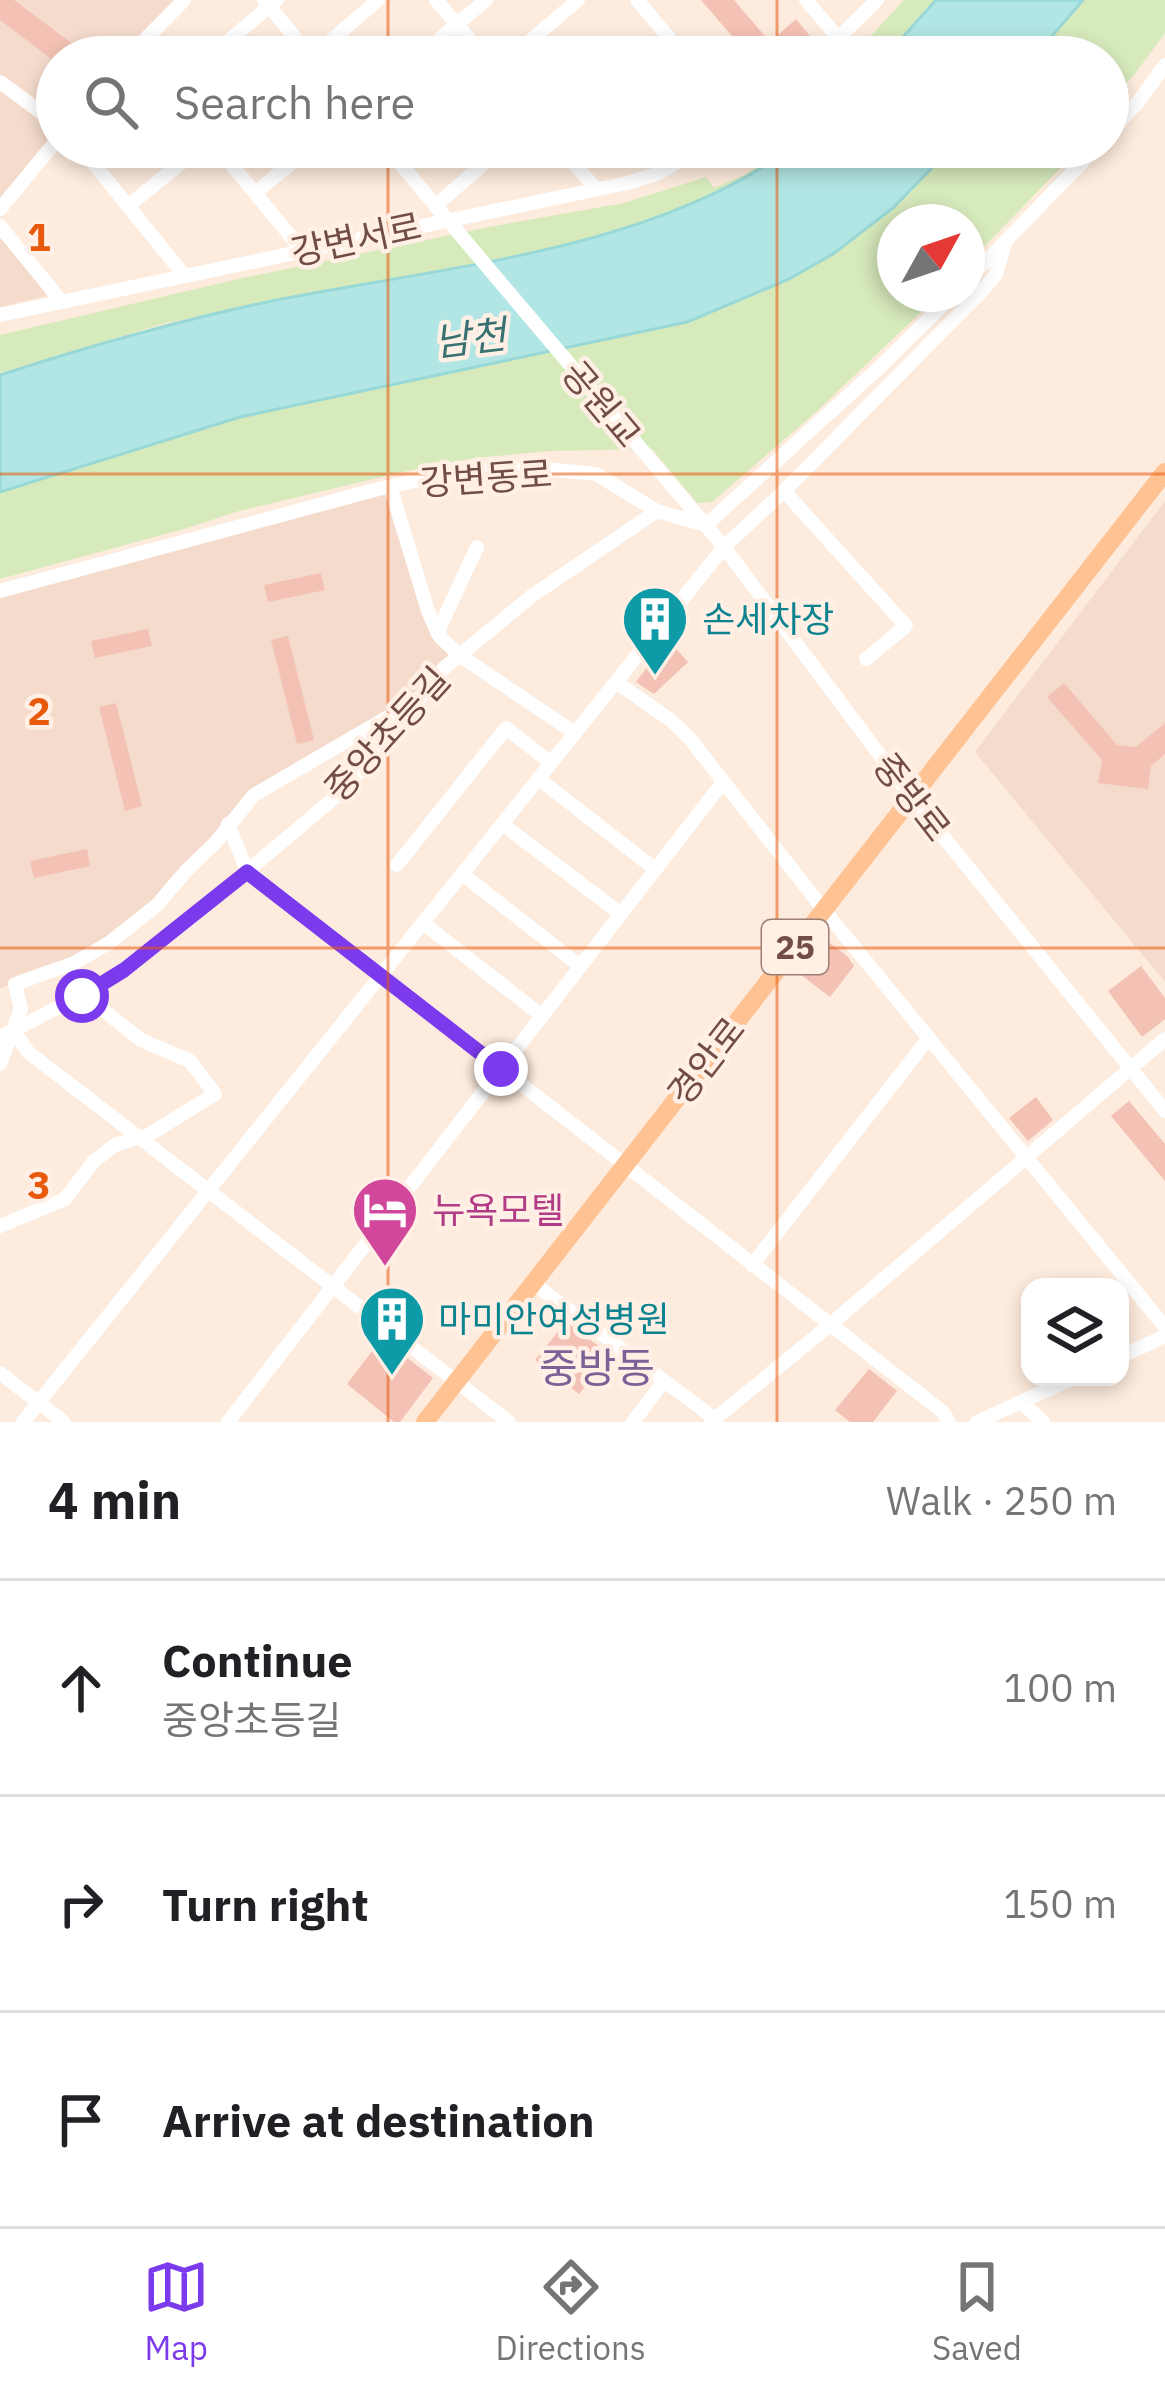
<!DOCTYPE html>
<html lang="en">
<head>
<meta charset="utf-8">
<style>
  :root { --surface:#fff; --page:#f2f2f2; --text:#202124; --muted:#757577; --line:#e0e0e0; --accent:#7c3aed }
  body { margin:0; font-family:"IBM Plex Sans","Noto Sans KR",sans-serif; background:var(--page); color:var(--text) }
  .controls { position:absolute; right:36px; bottom:36px; display:grid; overflow:hidden; border-radius:24px; box-shadow:0 6px 18px #0003 }
  .controls button { width:108px; height:108px; display:grid; place-items:center; padding:0; border:0; border-bottom:3px solid var(--line); background:var(--surface); color:var(--text); font:60px sans-serif }
  .compass { position:absolute; left:877px; top:204px; width:108px; height:108px; border-radius:50%; background:var(--surface); box-shadow:0 6px 18px #0003; rotate:50deg }
  .stop { position:absolute; width:36px; height:36px; margin:-27px; border:9px solid #7c3aed; border-radius:50%; background:#fff }
  .stop.end { background:#7c3aed; border-color:#fff; box-shadow:0 3px 12px #0008 }
  .list { margin:0; padding:0; list-style:none }
  h2 { display:flex; justify-content:space-between; align-items:center; height:156px; margin:0; padding:0 48px; font-size:51px }
  h2 small { font-size:39px; font-weight:400; color:var(--muted) }
  .list li { display:grid; grid-template-columns:78px 1fr auto; gap:36px; align-items:center; box-sizing:border-box; height:216px; padding:0 48px; border-top:3px solid var(--line) }
  .list b { display:block; font-size:45px; white-space:nowrap }
  .list p { margin:0; font-size:39px; white-space:nowrap; color:var(--muted) }
  .list em { font-size:39px; font-style:normal; color:var(--muted) }
  .icon { flex:none; width:66px; height:66px; fill:none; stroke:currentColor; stroke-width:2; stroke-linecap:round; stroke-linejoin:round }
  .map { position:relative; flex:none; width:1165px; height:1422px; overflow:hidden }
  .search { position:absolute; background:var(--surface); box-shadow:0 6px 18px #0003; left:36px; right:36px; top:36px; height:132px; display:flex; align-items:center; gap:30px; box-sizing:border-box; padding:0 42px; border-radius:66px; color:var(--muted); font-size:45px }
  .sheet { height:804px; background:var(--surface) }
  nav { display:flex; justify-content:space-around; align-items:center; box-sizing:border-box; height:168px; border-top:3px solid var(--line); background:var(--surface); font-size:33px; color:var(--muted) }
  nav a { display:grid; justify-items:center; gap:6px }
  nav .on { color:var(--accent) }
  .map>svg:first-child { display:block }
  .residential { fill:#f4dbcc }
  .green { fill:#d7eabc }
  .water { fill:#b2e6e4; stroke:#98d8d6; stroke-width:3 }
  .building { fill:#f3c2b4 }
  .lines { fill:none; stroke-linecap:round; stroke-linejoin:round }
  .minor { stroke:#fff; stroke-width:14 }
  .major { stroke:#fec293; stroke-width:18 }
  .route { stroke:#7c3aed; stroke-width:15 }
  .grid { fill:none; stroke:#e8590c; stroke-width:3; stroke-opacity:0.55 }
  .labels { text-anchor:middle; stroke-width:9; stroke-linejoin:round; paint-order:stroke }
  .shield { fill:#ffefe4; stroke:#9c7e75; stroke-width:3 }
  .shield-label { font-size:33px; font-weight:bold; fill:#724d46 }
  .street-label { font-size:36px; fill:#724d46; stroke:#ffefe4 }
  .culture-label { font-size:36px; fill:#0d838f; stroke:#ffefe4; text-anchor:start }
  .hotel-label { font-size:36px; fill:#b23c85; stroke:#ffefe4; text-anchor:start }
  .water-label { font-size:39px; font-style:italic; fill:#377271; stroke:#ffefe4 }
  .quarter-label { font-size:42px; fill:#7a6196; stroke:#ffefe4 }
  .grid-label { font-size:39px; text-anchor:middle; font-weight:bold; fill:#e8590c; stroke:#ffefe4; stroke-width:9; stroke-linejoin:round; paint-order:stroke }
</style>
</head>
<body>
<div class="map">
<svg width="1165" height="1422" viewBox="0 0 1165 1422">
  <rect width="100%" height="100%" fill="#fdebdd"/>
  <g class="residential">
    <path d="M0,0H174L117,57H57V129L0,202Z"/>
    <path d="M0,238L49,295L0,307Z"/>
    <path d="M391,490L428,612L459,655L418,700L254,795L143,918L46,974L0,988V591Z"/>
    <path d="M1165,501V982L975,752Z"/>
  </g>
  <g class="green">
    <path d="M904,0H937L886,57H880L866,41Z"/>
    <path d="M1083,0H1165V33L1134,75L1108,102V57H1034Z"/>
    <path d="M787,147H792L762,169L696,203L584,242L162,324L0,373V335L238,279L489,227L624,203L706,177L714,188L744,175Z"/>
    <path d="M952,147L1079,149L967,264V222H895V294H940L815,413L712,502L697,503L652,449L550,451L474,458L407,471L239,511L184,529L0,579V492L240,417L687,322L787,280L833,254L893,208Z"/>
  </g>
  <g class="water">
    <path d="M936,0H1083L1034,57H885Z"/>
    <path d="M792,147H952L893,208L833,254L787,280L687,322L240,417L0,492V375C93,345 186,318 282,299C445,267 656,249 792,147Z"/>
  </g>
  <g class="building">
    <path d="M0,0H14L90,57H57V63L0,20Z"/>
    <path d="M701,0H734L770,42L796,19L810,36L786,57H750Z"/>
    <path d="M321,573L325,590L268,602L264,585Z"/>
    <path d="M148,629L152,646L95,658L91,641Z"/>
    <path d="M288,636L314,740L297,744L271,640Z"/>
    <path d="M668,640L688,662L654,694L636,682Z"/>
    <path d="M1064,683L1117,745L1136,747L1165,723V754L1151,766L1148,789L1098,783L1102,760L1047,697Z"/>
    <path d="M116,703L142,806L125,811L99,707Z"/>
    <path d="M87,849L90,866L34,878L30,861Z"/>
    <path d="M822,937L847,956L854,966L830,997L796,971Z"/>
    <path d="M1141,966L1165,998V1019L1142,1037L1108,991Z"/>
    <path d="M1036,1097L1053,1120L1028,1141L1009,1118Z"/>
    <path d="M1129,1101L1165,1144V1181L1111,1116Z"/>
    <path d="M566,1322L611,1355L579,1394L535,1360Z"/>
    <path d="M382,1338L433,1378L400,1422H394L347,1384Z"/>
    <path d="M869,1369L897,1391L873,1422H850L835,1410Z"/>
  </g>
  <g class="lines">
    <g class="minor">
      <path d="M264,0L311,57"/>
      <path d="M436,0L485,57"/>
      <path d="M637,0L685,57"/>
      <path d="M806,0L839,39"/>
      <path d="M128,57L184,0"/>
      <path d="M209,57L277,0"/>
      <path d="M312,57L378,0"/>
      <path d="M418,57L486,0"/>
      <path d="M511,57L578,0"/>
      <path d="M819,57L877,0"/>
      <path d="M0,82L57,124"/>
      <path d="M1108,135L1139,101L1165,65"/>
      <path d="M80,147L128,206"/>
      <path d="M217,147L302,250"/>
      <path d="M386,147L724,547L912,798L1165,1111"/>
      <path d="M560,147L596,189"/>
      <path d="M255,193L311,147"/>
      <path d="M435,206L503,147"/>
      <path d="M0,209L57,140"/>
      <path d="M0,226L61,301"/>
      <path d="M184,275L128,206L201,147"/>
      <path d="M967,281L1097,147"/>
      <path d="M0,315L627,183L657,174L705,147"/>
      <path d="M390,486L428,611L438,634"/>
      <path d="M784,491L906,626L866,659"/>
      <path d="M477,547L439,629L440,637L459,655L575,733"/>
      <path d="M0,591L382,488L458,472L536,468L596,474L657,511L706,525L881,366L954,294"/>
      <path d="M616,682L672,721L690,739L824,910L1165,1327"/>
      <path d="M539,779L655,869"/>
      <path d="M228,824L247,871L943,1412L949,1422"/>
      <path d="M502,824L621,914"/>
      <path d="M397,865L506,728L551,763"/>
      <path d="M462,874L580,966"/>
      <path d="M423,923L542,1016"/>
      <path d="M84,995L141,1040L190,1061L215,1094L142,1139"/>
      <path d="M14,1031L28,1052L509,1422"/>
      <path d="M0,1037L104,984L190,919L345,789L443,669L533,595L657,511"/>
      <path d="M0,1064L21,1009L15,984L74,963L109,943L157,905L186,871L215,843L254,795L410,704"/>
      <path d="M0,1226L65,1199L94,1161L115,1145L140,1137"/>
      <path d="M752,1265L928,1039"/>
      <path d="M533,1283L714,1418"/>
      <path d="M1120,1357L1165,1336"/>
      <path d="M0,1373L64,1422"/>
      <path d="M1021,1402L1043,1422"/>
      <path d="M23,1422L724,547L784,491L982,291L996,274L1005,244"/>
      <path d="M228,1422L723,782"/>
      <path d="M633,1422L664,1381"/>
      <path d="M711,1422L831,1324L1165,1039"/>
      <path d="M977,1422L1076,1377"/>
    </g>
    <path class="major" d="M425,1422L1165,472"/>
  </g>
  <g class="lines">
    <path class="route" d="M82,996L124,970L247,872L501,1069"/>
  </g>
  <path class="grid" d="M388,0V57M777,0V57M388,147V1422M777,147V1422M0,474H1165M0,948H1165"/>
  <defs>
    <g id="building-pin" transform="scale(3.45)"><path d="M0 17L-7.5 6A9.5 9.5 0 1 1 7.5 6Z" fill="#0f9aa8" stroke="#ffefe4"/><path d="M-4-6H4V6H1V3H-1V6H-4ZM-2.5-4.3h1.7v1.8h-1.7ZM.8-4.3h1.7v1.8H.8ZM-2.5-1h1.7V.8h-1.7ZM.8-1h1.7V.8H.8Z" fill="#fff"/></g>
    <g id="hotel-pin" transform="scale(3.45)"><path d="M0 17L-7.5 6A9.5 9.5 0 1 1 7.5 6Z" fill="#d1479c" stroke="#ffefe4"/><path d="M-6-4.5h1.5V1H6V5H4.5V3h-9V5H-6ZM-4 0a1.8 1.8 0 1 1 3.6 0ZM.5 0V-2.5h3Q6-2.5 6 0Z" fill="#fff"/></g>
  </defs>
  <g fill-rule="evenodd">
    <use href="#building-pin" x="655" y="619"/>
    <use href="#hotel-pin" x="385" y="1210"/>
    <use href="#building-pin" x="392" y="1319"/>
  </g>
  <g class="labels">
    <rect class="shield" x="762" y="920" width="66" height="54" rx="9"/>
    <g class="shield-label">
      <text x="795" y="959">25</text>
    </g>
    <g class="street-label">
      <text transform="translate(356 239) rotate(-12)" y="13">강변서로</text>
      <text transform="translate(602 404) rotate(50)" y="13">공원교</text>
      <text transform="translate(486 478) rotate(-4)" y="13">강변동로</text>
      <text transform="translate(387 734) rotate(-48)" y="13">중앙초등길</text>
      <text transform="translate(912 797) rotate(52)" y="13">중방로</text>
      <text transform="translate(706 1061) rotate(-52)" y="13">경안로</text>
    </g>
    <g class="culture-label">
      <text x="702" y="632">손세차장</text>
      <text x="438" y="1332">마미안여성병원</text>
    </g>
    <g class="hotel-label">
      <text x="432" y="1223">뉴욕모텔</text>
    </g>
    <g class="water-label">
      <text transform="translate(470 338) rotate(-7)" y="14">남천</text>
    </g>
    <g class="quarter-label">
      <text x="597" y="1383">중방동</text>
    </g>
  </g>
  <g class="grid-label">
    <text x="39" y="251">1</text>
    <text x="39" y="725">2</text>
    <text x="39" y="1199">3</text>
  </g>
</svg>
<div class="controls">
<button><svg class="icon" aria-label="layers" viewBox="0 0 24 24"><path d="M12 4l9 5-9 5-9-5zM3 14l9 5 9-5"/></svg></button>
</div>
<svg class="compass" viewBox="-18 -18 36 36"><path d="M0-13l5 13h-10z" fill="#e53935"/><path d="M0 13l5-13h-10z" fill="#757577"/></svg>
<div class="stop" style="left:82px;top:996px"></div>
<div class="stop end" style="left:501px;top:1069px"></div>
<div class="search"><svg class="icon" aria-label="search" viewBox="0 0 24 24"><circle cx="10" cy="10" r="6"/><path d="M15 15l6 6"/></svg>Search here</div>
</div>
<section class="sheet">
<h2>4 min<small>Walk · 250 m</small></h2>
<ul class="list">
<li><svg class="icon" aria-label="ahead" viewBox="0 0 24 24"><path d="M12 20V5M6 11l6-6 6 6"/></svg><div><b>Continue</b><p>중앙초등길</p></div><em>100 m</em></li>
<li><svg class="icon" aria-label="right" viewBox="0 0 24 24"><path d="M7 20v-9h11M14 6l5 5-5 5"/></svg><div><b>Turn right</b></div><em>150 m</em></li>
<li><svg class="icon" aria-label="arrive" viewBox="0 0 24 24"><path d="M6 21V4h12l-3 4 3 4H6"/></svg><div><b>Arrive at destination</b></div></li>
</ul>
</section>
<nav>
<a class="on"><svg class="icon" aria-label="map" viewBox="0 0 24 24"><path d="M3 6l6-2 6 2 6-2v14l-6 2-6-2-6 2zM9 4v14M15 6v14"/></svg>Map</a>
<a><svg class="icon" aria-label="directions" viewBox="0 0 24 24"><path d="M12 3l9 9-9 9-9-9zM9 14v-3h6M13 9l2 2-2 2"/></svg>Directions</a>
<a><svg class="icon" aria-label="saved" viewBox="0 0 24 24"><path d="M7 4h10v16l-5-4-5 4z"/></svg>Saved</a>
</nav>
</body>
</html>
